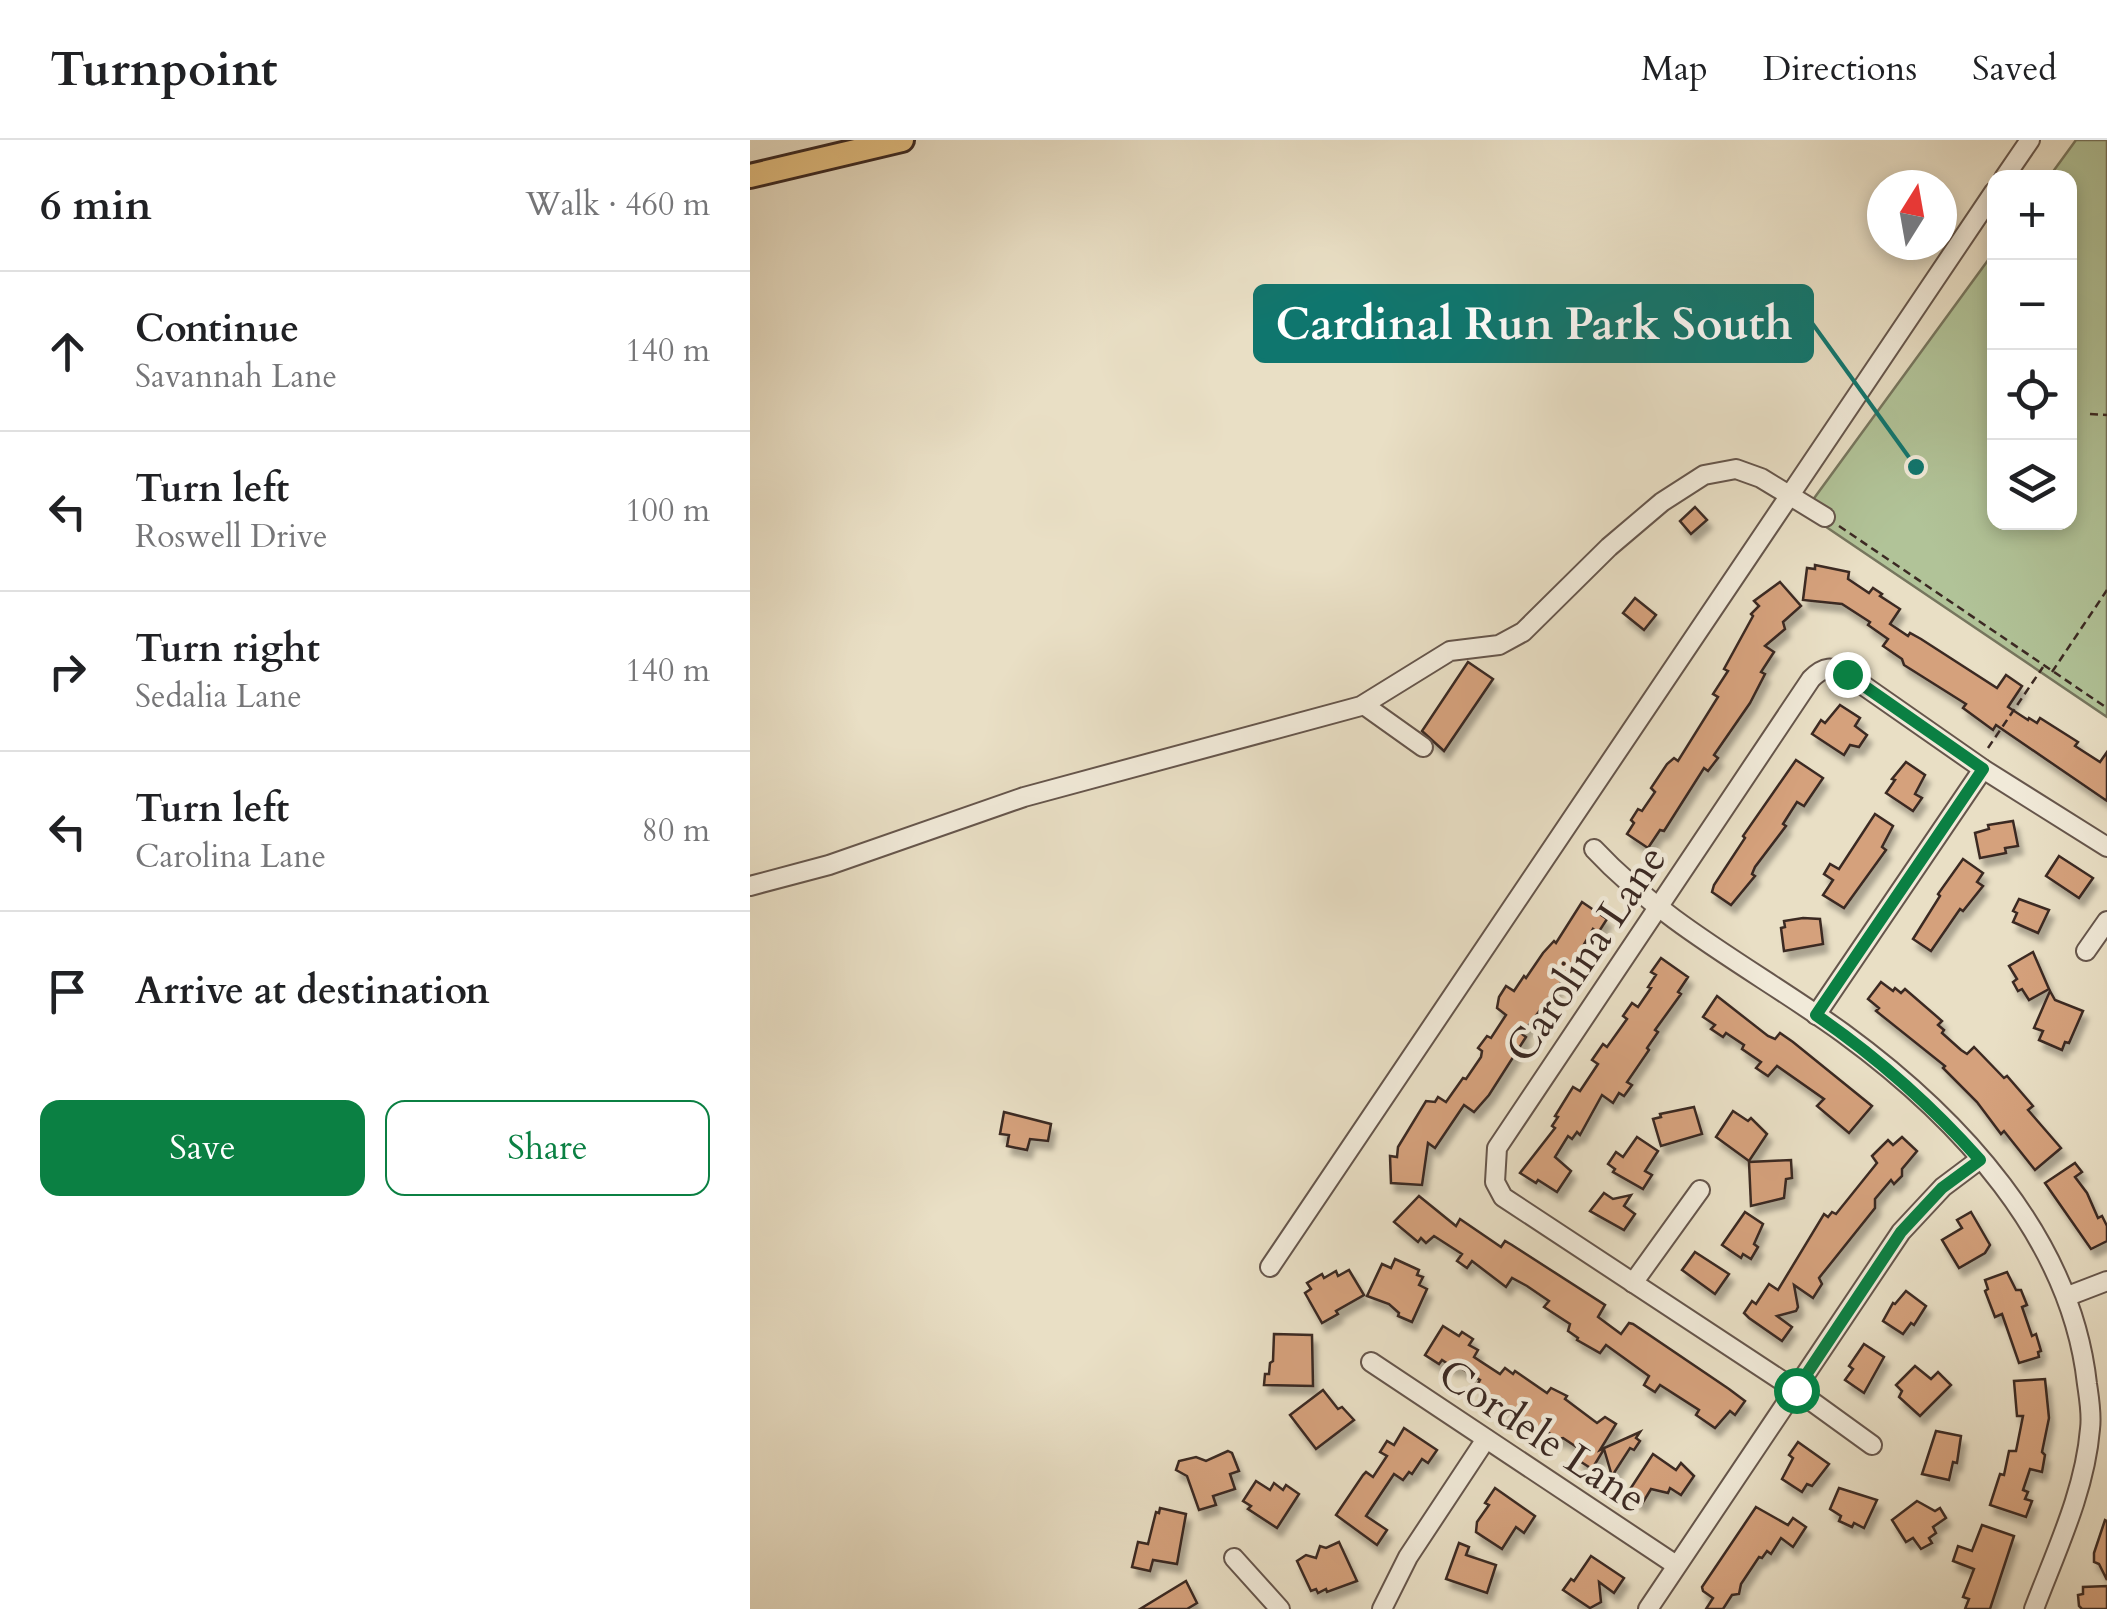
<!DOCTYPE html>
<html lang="en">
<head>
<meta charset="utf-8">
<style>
  :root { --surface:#fff; --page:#f6f6f6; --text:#202124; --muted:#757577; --line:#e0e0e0; --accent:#0b8043 }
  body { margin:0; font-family:Cardo,serif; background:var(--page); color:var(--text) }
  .controls { position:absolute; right:30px; top:30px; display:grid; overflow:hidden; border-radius:20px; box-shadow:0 5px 15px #0003 }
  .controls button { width:90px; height:90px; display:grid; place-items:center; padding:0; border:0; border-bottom:2px solid var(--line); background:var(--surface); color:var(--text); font:50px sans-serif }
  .compass { position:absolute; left:1117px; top:30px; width:90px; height:90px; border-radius:50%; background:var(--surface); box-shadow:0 5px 15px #0003; rotate:11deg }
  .stop { position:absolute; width:30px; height:30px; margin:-22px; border:8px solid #0b8043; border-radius:50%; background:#fff }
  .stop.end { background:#0b8043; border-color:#fff; box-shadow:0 2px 10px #0008 }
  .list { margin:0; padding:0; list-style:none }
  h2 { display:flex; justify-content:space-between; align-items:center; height:130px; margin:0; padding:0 40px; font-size:42px }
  h2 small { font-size:32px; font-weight:400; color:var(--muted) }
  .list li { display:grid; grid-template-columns:65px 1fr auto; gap:30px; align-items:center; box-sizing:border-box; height:160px; padding:0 40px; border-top:2px solid var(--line) }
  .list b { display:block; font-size:38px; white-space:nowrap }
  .list p { margin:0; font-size:32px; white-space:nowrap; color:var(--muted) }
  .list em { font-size:32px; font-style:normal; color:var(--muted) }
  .actions { display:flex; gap:20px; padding:30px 40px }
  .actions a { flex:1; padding:22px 0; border:2px solid var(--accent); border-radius:20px; text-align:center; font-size:35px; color:var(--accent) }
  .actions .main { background:var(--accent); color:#fff }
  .icon { flex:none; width:55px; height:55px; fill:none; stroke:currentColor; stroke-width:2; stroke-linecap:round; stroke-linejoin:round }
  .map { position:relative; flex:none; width:1357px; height:1469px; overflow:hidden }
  header { display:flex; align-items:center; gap:60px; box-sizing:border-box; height:140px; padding:0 50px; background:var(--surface); border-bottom:2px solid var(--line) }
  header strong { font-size:48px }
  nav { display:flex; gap:55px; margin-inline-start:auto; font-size:35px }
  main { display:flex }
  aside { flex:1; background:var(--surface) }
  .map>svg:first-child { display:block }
  .green { fill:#b1c398; stroke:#76765e; stroke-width:2.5 }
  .building { fill:#d5a17c; stroke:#3b2923; stroke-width:2.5; filter:url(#shadow) }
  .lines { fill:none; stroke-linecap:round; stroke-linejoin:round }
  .minor-casing { stroke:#66564c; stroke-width:22 }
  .major-casing { stroke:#3b2923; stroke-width:28 }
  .path { stroke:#3b2923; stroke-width:2.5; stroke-dasharray:8 5; stroke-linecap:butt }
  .minor { stroke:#f1ead9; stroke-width:18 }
  .major { stroke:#e4c082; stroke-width:22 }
  .route { stroke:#0b8043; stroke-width:12 }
  .labels { text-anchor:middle; stroke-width:9; stroke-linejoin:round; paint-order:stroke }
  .street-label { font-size:42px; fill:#3b2923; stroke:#f1ead9 }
  .leader { fill:none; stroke:#0f766e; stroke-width:4 }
  .callout-dot { fill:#0f766e; stroke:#f1ead9; stroke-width:4 }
  .callout { fill:#0f766e; stroke:#0f766e; stroke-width:4 }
  .callout-label { font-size:45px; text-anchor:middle; font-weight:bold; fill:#fff }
</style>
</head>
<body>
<header>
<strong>Turnpoint</strong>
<nav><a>Map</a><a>Directions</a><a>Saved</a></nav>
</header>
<main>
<aside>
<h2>6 min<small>Walk · 460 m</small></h2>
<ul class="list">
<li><svg class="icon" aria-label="ahead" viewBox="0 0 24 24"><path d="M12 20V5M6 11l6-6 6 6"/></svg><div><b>Continue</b><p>Savannah Lane</p></div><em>140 m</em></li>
<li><svg class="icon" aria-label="left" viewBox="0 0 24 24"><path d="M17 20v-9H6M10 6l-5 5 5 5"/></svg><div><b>Turn left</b><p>Roswell Drive</p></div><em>100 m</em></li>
<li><svg class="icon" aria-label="right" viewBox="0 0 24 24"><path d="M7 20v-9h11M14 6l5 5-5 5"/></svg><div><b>Turn right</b><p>Sedalia Lane</p></div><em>140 m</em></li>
<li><svg class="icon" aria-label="left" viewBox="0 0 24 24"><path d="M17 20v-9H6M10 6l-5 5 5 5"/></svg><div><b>Turn left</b><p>Carolina Lane</p></div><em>80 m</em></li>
<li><svg class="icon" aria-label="arrive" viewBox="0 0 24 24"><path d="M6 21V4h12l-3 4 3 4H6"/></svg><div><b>Arrive at destination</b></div></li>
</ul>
<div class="actions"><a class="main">Save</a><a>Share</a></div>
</aside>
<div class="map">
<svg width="1357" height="1469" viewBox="0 0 1357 1469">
  <defs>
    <filter id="shadow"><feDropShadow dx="4.5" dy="8" stdDeviation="2.5" flood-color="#0004"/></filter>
  </defs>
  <rect width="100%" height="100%" fill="#e9dfc5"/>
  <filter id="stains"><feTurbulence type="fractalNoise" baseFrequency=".002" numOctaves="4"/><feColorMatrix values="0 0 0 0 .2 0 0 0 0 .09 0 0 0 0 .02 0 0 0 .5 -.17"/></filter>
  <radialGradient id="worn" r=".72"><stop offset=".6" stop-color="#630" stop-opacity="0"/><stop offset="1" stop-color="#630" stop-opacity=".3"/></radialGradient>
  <path class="green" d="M1326,0H1357V577L1054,372L1244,112V382H1320V38L1299,37Z"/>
  <g class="building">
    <path d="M945,367L957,380L941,394L930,381Z"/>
    <path d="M1065,425L1099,432L1098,439L1119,453L1123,448L1132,454L1130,456L1150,469L1140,484L1158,496L1160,493L1171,499L1247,548L1256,535L1272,546L1258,567L1278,580L1279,578L1287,583L1290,578L1328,602L1325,606L1350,622L1357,612V661L1246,585L1243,590L1213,568L1216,564L1154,525L1152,519L1133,506L1138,499L1118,485L1120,482L1092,464L1053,460L1057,428L1065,429Z"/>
    <path d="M1030,442L1051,466L1033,482L1035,489L1015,506L1024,512L1011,532L1015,534L1000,563L964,615L968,618L958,631L954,628L914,691L910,690L898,708L877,694L884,683L881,680L888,669L892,671L905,652L901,648L917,624L924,618L928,621L968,557L963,554L978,531L974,529L1003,476L1001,474L1009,466L1004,461Z"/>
    <path d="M885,458L906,475L894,490L873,473Z"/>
    <path d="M718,522L743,539L694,611L672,591Z"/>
    <path d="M1090,565L1110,578L1105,586L1117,595L1109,607L1100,605L1094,615L1062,594L1071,580L1075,583Z"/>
    <path d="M1046,620L1073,638L1054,666L1047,662L1033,684L1036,686L1005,727L1002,734L1005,736L981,765L962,752L964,745L995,698L993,696Z"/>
    <path d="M1156,622L1175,635L1165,654L1172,658L1163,671L1136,653L1145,640L1142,639Z"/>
    <path d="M1125,674L1143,686L1132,707L1136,710L1094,768L1073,755L1083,740L1074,734L1080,724L1089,729Z"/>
    <path d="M1263,681L1268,706L1255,708L1256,713L1230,718L1225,693L1239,689L1238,685Z"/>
    <path d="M1309,716L1343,738L1329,758L1296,736Z"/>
    <path d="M1213,719L1233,733L1227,742L1233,746L1213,771L1210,769L1181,811L1163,799L1190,756L1188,754Z"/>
    <path d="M1269,759L1299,770L1288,793L1263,782L1267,773L1263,771Z"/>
    <path d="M832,762L857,779L848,793L843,789L815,837L772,894L776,897L739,955L724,972L714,965L685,1008L678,1003L672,1045L641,1043L640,1016L647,1017L648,1007L676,961L685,962L688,957L696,962L713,938L716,939L731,917L732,911L728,908L737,896L741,898L756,875L747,868L749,857L756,846L764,851L774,836L776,838L793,813L804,801L806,803Z"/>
    <path d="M1053,778L1070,779L1073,804L1034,811L1031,788L1035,787L1034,781Z"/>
    <path d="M1283,812L1299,849L1279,860L1272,849L1268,851L1263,842L1267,839L1259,826Z"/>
    <path d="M911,818L938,837L928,852L931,854L905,890L908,892L897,908L899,910L877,942L882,945L874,956L869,953L863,963L852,955L830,995L827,992L822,999L818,996L805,1017L821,1031L807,1052L788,1040L786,1043L770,1033L805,988L802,986L808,977L805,976L823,947L830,951L848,924L842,920L853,904L857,907L877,879L873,876L882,863L888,867L901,848L898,847L906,835L901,832Z"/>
    <path d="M1131,842L1143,851L1145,848L1151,853L1155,849L1192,881L1188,885L1194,890L1192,893L1211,910L1217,914L1224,907L1254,938L1257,936L1283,966L1278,970L1311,1008L1285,1030L1254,991L1251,994L1227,962L1193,928L1195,926L1126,871L1129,868L1118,859Z"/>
    <path d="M1300,851L1305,860L1333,871L1319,903L1315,902L1312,910L1289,900L1293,891L1284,888Z"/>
    <path d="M967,856L1018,896L1025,899L1030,893L1043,902L1122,966L1099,993L1067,966L1074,959L1027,926L1018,936L1006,928L1011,922L992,909L994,905L976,893L973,897L961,889L965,885L953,877Z"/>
    <path d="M944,967L952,994L911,1006L903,979L911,977L910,974Z"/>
    <path d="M983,971L998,981L1001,978L1017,994L999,1021L966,997Z"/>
    <path d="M254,972L301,984L298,1001L280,999L277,1010L257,1006L259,995L250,994Z"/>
    <path d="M887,997L908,1011L895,1031L902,1035L893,1049L863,1032L865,1029L858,1024L866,1012L873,1017Z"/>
    <path d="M1152,997L1167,1011L1152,1029V1036L1144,1044L1141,1040L1125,1059V1068L1069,1138L1072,1144L1063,1158L1044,1145L1048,1167L1046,1171L1027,1176L1042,1187L1032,1201L999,1178L994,1173L1002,1161L1006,1164L1019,1144L1028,1150L1074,1074L1078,1077L1082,1072L1086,1074L1127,1023L1122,1016L1138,1000L1143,1005Z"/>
    <path d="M1041,1020L1042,1038L1036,1039L1034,1058L1001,1066L999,1022Z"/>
    <path d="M1325,1023L1332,1032L1325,1037L1337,1053L1348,1078L1352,1076L1357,1086V1101L1341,1109L1295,1043Z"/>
    <path d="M854,1053L863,1059L881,1055L874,1066L885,1074L874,1090L840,1071Z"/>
    <path d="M669,1056L706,1086L710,1079L751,1107L755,1101L762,1105L855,1165L848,1177L871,1194L879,1183L883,1184L979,1249L995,1261L985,1275L980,1271L965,1288L946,1275L949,1270L910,1245L905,1252L894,1245L899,1236L856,1205L850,1213L827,1200L828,1198L818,1191L820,1184L794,1167L799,1161L777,1146L762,1138L756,1147L722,1121L717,1128L707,1121L712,1114L684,1096L676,1103L671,1098L668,1102L644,1082Z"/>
    <path d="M995,1072L1013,1084L1004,1104L1008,1107L1001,1119L993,1114L991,1118L972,1105Z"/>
    <path d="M1221,1072L1240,1105L1235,1113L1209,1128L1192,1100L1212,1088L1207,1080Z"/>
    <path d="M945,1112L979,1134L965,1154L932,1130Z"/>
    <path d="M645,1119L669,1130L667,1135L673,1137L669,1145L677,1149L662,1182L648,1176L649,1173L639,1164L617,1156L632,1124L641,1128Z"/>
    <path d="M599,1130L614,1155L586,1171L588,1174L572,1183L555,1153L561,1149L557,1143L572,1134L574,1138L586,1131L588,1136Z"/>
    <path d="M1257,1132L1266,1150H1271L1277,1165L1272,1167L1282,1196L1286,1194L1291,1211L1288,1212L1289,1217L1269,1223L1252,1174L1245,1177L1235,1151L1238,1149L1235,1140Z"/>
    <path d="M1156,1151L1176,1166L1164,1185L1161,1183L1153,1194L1133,1181L1143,1163L1145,1164Z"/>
    <path d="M693,1186L709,1196L712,1192L723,1199L719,1205L728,1210L724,1217L750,1234L755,1228L763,1234L765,1231L797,1253L801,1248L817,1256L815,1259L847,1283L855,1277L866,1284L850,1310L890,1292L886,1298L890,1301L884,1310L880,1308L862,1336L854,1309L842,1329L828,1320L834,1312L813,1298L808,1299L793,1289L789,1296L775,1286L777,1283L726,1247L730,1240L706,1225L704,1228L692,1220L689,1224L675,1215Z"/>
    <path d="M524,1194L562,1195L563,1246L514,1245L515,1234H519L520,1223L523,1221Z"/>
    <path d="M1114,1204L1134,1217L1114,1253L1095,1240L1103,1229L1099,1226Z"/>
    <path d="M1165,1226L1181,1239L1188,1232L1201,1245L1170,1276L1149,1257L1152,1251L1146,1245Z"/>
    <path d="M1295,1239L1299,1278L1292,1312L1295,1315L1292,1332L1280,1329L1273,1350L1278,1352L1275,1359L1282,1361L1276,1377L1240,1365L1250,1334L1254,1335L1259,1311H1266L1273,1276H1267L1264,1241Z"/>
    <path d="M573,1250L588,1269L592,1267L604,1280L566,1309L540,1275Z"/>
    <path d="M654,1288L687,1310L678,1323L672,1319L662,1334L659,1332L653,1340L644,1334L616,1376L637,1390L627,1405L586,1375L613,1335L616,1332L623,1337L637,1316L630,1312L637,1301L644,1305Z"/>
    <path d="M1186,1291L1211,1296L1207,1323L1203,1322L1199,1340L1172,1334Z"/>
    <path d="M1048,1302L1079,1324L1062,1346L1057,1344L1052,1352L1032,1339L1043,1318L1039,1315Z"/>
    <path d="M478,1311L482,1313L489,1331L480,1334L485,1349L463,1356L466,1365L449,1370L437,1336L426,1330L429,1321L446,1317L456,1321Z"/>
    <path d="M903,1314L926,1330L931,1323L944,1336L931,1355L920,1348L918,1353L901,1349L892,1364L877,1354Z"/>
    <path d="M506,1341L520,1350L524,1343L533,1350L536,1345L549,1354L527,1388L498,1369L501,1366L493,1361Z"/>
    <path d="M745,1348L785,1376L774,1393L766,1387L752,1409L726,1392L727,1382L739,1365L735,1363Z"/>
    <path d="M1089,1348L1127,1360L1114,1388L1104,1383L1102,1387L1089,1381L1091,1376L1080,1369Z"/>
    <path d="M1167,1361L1185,1371L1190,1368L1196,1378L1183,1387L1186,1393L1179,1398L1182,1403L1171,1409L1163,1398L1156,1402L1142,1380Z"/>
    <path d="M1006,1367L1038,1385L1043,1378L1056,1387L1043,1407L1031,1398L1021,1414L1017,1411L1012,1418L1009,1417L991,1444L989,1454L982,1455L973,1469H956L963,1458L953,1451L952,1447Z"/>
    <path d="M410,1368L436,1374L427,1424L403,1420L400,1431L382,1427L388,1402L398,1404L406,1372L409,1373Z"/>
    <path d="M1355,1380L1357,1381V1440L1349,1424L1344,1422V1413Z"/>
    <path d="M1232,1385L1264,1396L1240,1469H1215L1219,1459L1213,1457L1224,1429L1203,1421L1208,1406L1222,1411Z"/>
    <path d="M589,1402L607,1441L577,1452L576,1449L568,1453L566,1449L561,1451L547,1421L556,1415L566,1418L570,1406L576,1408Z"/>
    <path d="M709,1403L719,1407L716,1415L746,1425L737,1453L696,1439Z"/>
    <path d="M841,1416L874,1438L864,1453L849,1442L851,1462L840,1468L813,1450L821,1439L824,1441Z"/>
    <path d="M436,1441L447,1463L437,1469H390Z"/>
    <path d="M1357,1446V1469H1332L1329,1466L1328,1455L1333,1454V1447Z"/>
  </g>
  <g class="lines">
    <g class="minor-casing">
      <g id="minor">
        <path d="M1254,38L1280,0"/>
        <path d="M614,565L673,607"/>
        <path d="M844,709C915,785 1010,833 1093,893C1208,977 1321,1097 1337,1244C1339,1258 1342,1274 1340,1289C1335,1351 1306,1411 1284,1469"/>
        <path d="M0,746L79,725L274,657L611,566L700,511L749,505L773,492L859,407L912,362L954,335L986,329L1011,338L1075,377"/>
        <path d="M1336,811L1357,781"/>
        <path d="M1066,875L1233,629"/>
        <path d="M520,1127L1244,52"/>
        <path d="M883,1143L950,1050"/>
        <path d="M1318,1156L1357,1141"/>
        <path d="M621,1222L926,1425"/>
        <path d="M1122,1305L1046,1250L753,1057L745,1042L747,1008L1061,539C1074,526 1082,526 1097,534L1233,629L1357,707"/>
        <path d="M484,1418L530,1469"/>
        <path d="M632,1469L658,1417L736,1299"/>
        <path d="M898,1469L1151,1092L1193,1047L1229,1020"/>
      </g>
    </g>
    <g class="major-casing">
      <path id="major" d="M0,36L152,0"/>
    </g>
    <g class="path">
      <path d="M1340,274L1357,275"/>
      <path d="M1089,386L1357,568"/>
      <path d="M1302,532L1357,450"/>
      <path d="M1238,608L1293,527"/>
    </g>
    <use href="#minor" class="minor"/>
    <use href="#major" class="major"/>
  </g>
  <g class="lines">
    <path class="route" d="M1046,1250L1151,1092L1192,1048L1230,1020C1181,965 1127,917 1066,875L1233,629L1097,534"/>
  </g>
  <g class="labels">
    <g class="street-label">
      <text transform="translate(835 813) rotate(-56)" y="15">Carolina Lane</text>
      <text transform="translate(793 1295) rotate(34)" y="15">Cordele Lane</text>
    </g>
  </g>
  <path class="leader" d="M1166 327L1062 183"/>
  <circle class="callout-dot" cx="1166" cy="327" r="10"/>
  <rect class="callout" x="505" y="146" width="557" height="75" rx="10"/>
  <g class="callout-label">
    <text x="784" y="199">Cardinal Run Park South</text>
  </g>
  <rect width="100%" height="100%" filter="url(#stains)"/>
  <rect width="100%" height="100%" fill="url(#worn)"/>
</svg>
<div class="controls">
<button>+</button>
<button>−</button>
<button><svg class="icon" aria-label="locate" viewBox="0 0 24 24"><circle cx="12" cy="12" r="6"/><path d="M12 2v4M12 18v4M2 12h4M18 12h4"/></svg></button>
<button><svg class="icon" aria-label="layers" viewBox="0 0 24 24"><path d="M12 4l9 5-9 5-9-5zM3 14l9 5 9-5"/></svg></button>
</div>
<svg class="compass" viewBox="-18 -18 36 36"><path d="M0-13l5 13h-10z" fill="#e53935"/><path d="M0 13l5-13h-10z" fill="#757577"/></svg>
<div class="stop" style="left:1046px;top:1250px"></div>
<div class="stop end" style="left:1097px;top:534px"></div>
</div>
</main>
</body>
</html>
